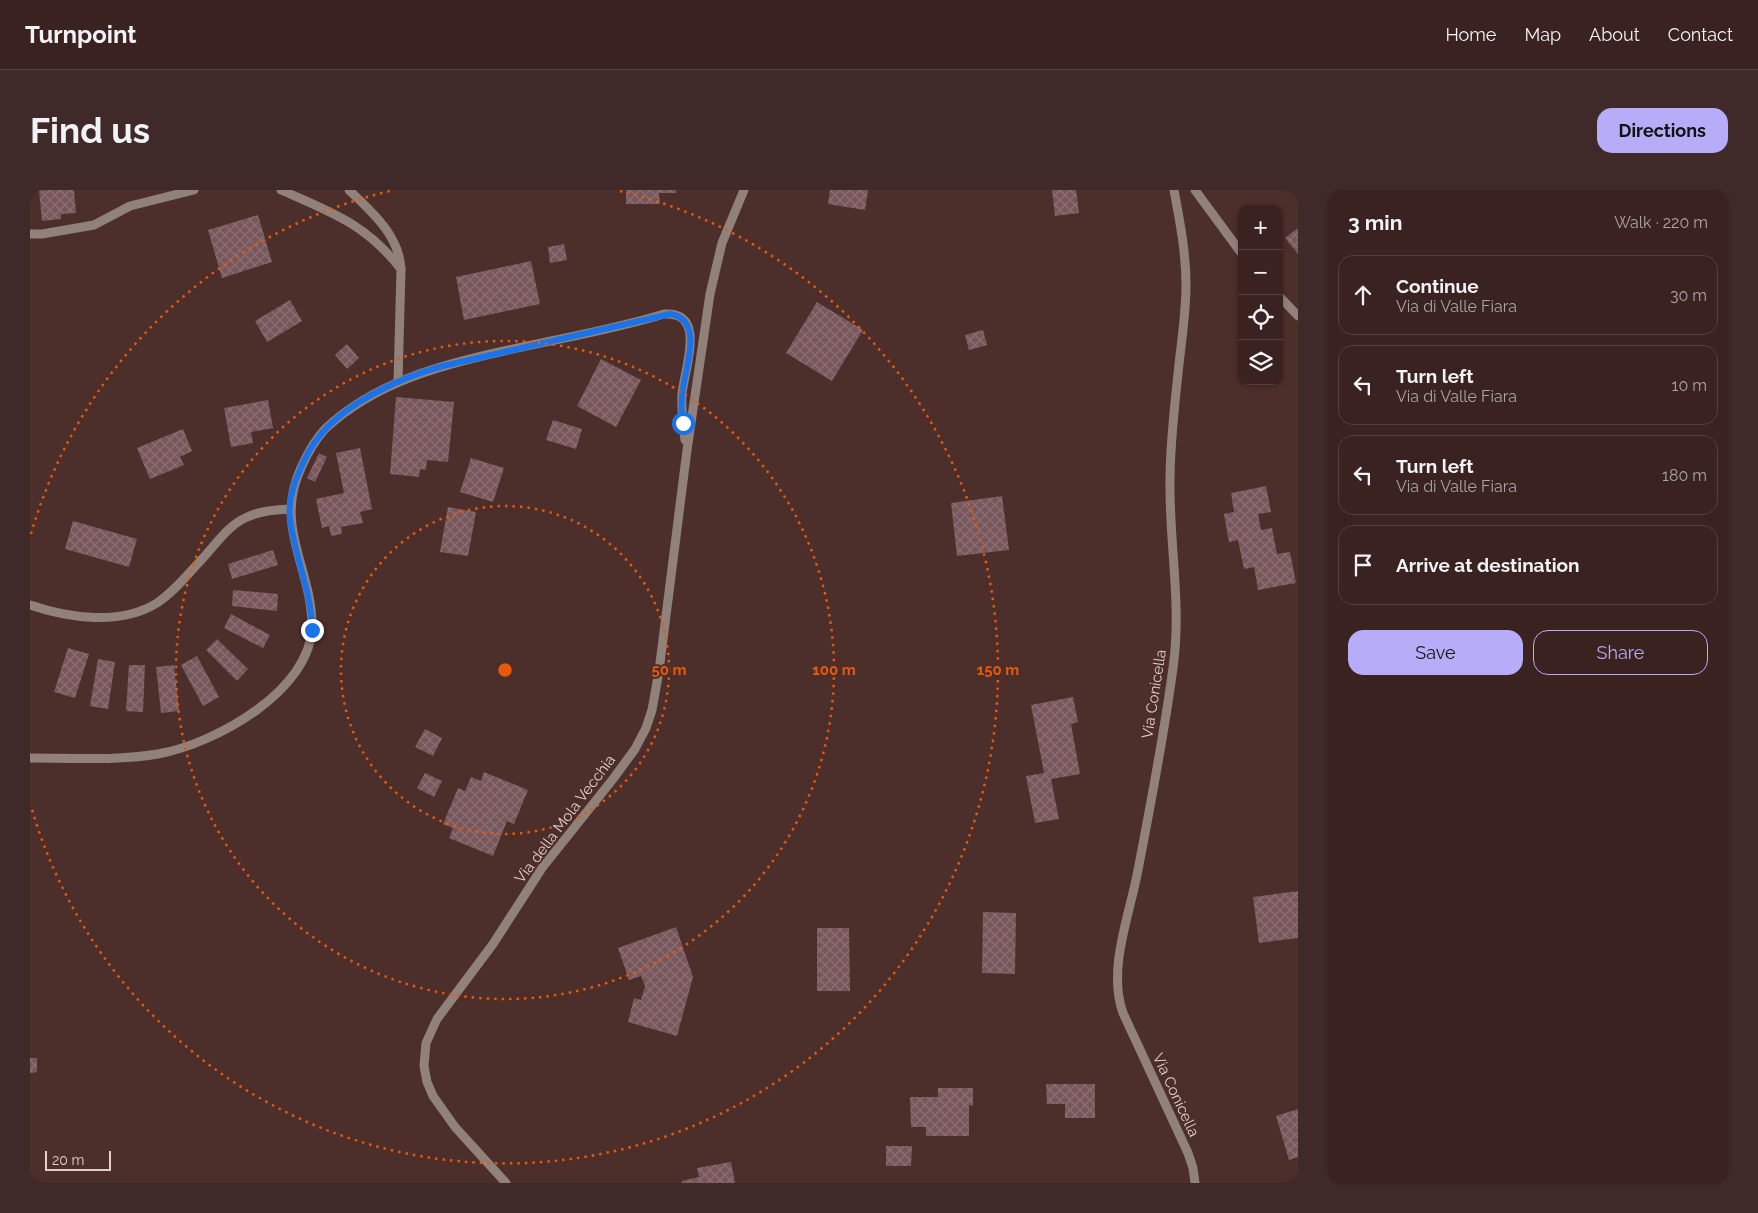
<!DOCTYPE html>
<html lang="en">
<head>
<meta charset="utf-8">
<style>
  :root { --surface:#392220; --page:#402a29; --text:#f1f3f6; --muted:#aba4a5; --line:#533f3e; --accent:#b6acf8 }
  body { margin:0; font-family:Raleway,sans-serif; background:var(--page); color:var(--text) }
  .controls { position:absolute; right:15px; top:15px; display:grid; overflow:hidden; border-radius:10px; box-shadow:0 1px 4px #0004 }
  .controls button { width:45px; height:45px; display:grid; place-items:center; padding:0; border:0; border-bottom:1px solid var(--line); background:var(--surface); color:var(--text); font:25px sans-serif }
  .scale { position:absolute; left:15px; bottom:12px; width:66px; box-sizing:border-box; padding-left:5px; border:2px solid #e1cdca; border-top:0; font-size:14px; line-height:18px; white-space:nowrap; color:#e1cdca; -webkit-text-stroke:4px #4c2e2a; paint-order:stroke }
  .stop { position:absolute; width:15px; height:15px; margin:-11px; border:4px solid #1a73e8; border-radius:50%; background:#fff }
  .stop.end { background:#1a73e8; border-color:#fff; box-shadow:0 1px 5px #0008 }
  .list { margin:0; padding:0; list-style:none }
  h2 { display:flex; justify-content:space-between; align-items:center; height:65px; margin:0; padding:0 20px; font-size:21px }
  h2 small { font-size:16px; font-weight:400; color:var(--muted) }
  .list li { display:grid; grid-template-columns:32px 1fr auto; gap:15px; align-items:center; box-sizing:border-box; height:80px; margin:0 10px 10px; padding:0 10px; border:1px solid var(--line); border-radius:15px }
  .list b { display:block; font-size:19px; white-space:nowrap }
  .list p { margin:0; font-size:16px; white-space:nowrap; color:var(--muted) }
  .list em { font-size:16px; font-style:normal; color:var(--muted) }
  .actions { display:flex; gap:10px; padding:15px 20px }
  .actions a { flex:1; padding:11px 0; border:1px solid var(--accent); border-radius:15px; text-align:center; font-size:18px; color:var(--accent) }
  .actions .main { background:var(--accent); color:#111 }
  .icon { flex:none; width:28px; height:28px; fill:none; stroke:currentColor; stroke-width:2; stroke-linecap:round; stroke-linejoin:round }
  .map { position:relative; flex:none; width:1268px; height:993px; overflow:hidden; border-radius:15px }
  header { display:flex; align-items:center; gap:30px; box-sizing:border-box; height:70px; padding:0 25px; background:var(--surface); border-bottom:1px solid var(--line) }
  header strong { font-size:24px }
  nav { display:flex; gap:28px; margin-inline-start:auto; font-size:18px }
  .intro { display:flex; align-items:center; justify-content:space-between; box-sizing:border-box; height:120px; padding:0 30px }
  h1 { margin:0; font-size:35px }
  .button { padding:12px 22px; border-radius:15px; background:var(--accent); color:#111; font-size:18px; font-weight:700 }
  main { display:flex; gap:30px; padding:0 30px }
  aside { flex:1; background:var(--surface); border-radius:15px; box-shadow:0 1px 4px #0004 }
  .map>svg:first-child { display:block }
  .building { fill:url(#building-cross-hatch) }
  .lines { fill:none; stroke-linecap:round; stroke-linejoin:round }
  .minor { stroke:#90827b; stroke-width:9 }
  .route { stroke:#1a73e8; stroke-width:6 }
  .ring { fill:none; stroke:#e8590c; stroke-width:2.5; stroke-dasharray:2.5 5 }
  .labels { text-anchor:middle; stroke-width:4; stroke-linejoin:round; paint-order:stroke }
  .street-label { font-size:15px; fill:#e1cdca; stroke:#4c2e2a }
  .centre { fill:#e8590c; stroke:#4c2e2a; stroke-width:2.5 }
  .ring-label { font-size:15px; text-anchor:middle; font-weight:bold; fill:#e8590c; stroke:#4c2e2a; stroke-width:4; stroke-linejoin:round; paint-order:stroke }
</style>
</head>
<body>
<header>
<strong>Turnpoint</strong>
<nav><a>Home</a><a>Map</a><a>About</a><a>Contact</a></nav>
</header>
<div class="intro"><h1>Find us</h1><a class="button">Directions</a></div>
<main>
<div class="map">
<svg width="1268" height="993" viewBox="0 0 1268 993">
  <defs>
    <pattern id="building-cross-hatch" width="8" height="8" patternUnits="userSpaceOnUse" patternTransform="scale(1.25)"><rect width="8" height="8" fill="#78575c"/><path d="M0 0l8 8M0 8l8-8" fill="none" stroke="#8b6e72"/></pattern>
  </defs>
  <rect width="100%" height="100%" fill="#4c2e2a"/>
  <g class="building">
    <path d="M9,0H44L46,23L31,24V29L12,31Z"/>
    <path d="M596,0H646V3H629L630,14H596Z"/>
    <path d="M800,0H838L835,20L798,14Z"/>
    <path d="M1022,0H1046L1049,23L1025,26Z"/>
    <path d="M228,25L242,72L192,88L178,40Z"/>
    <path d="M1268,38V64L1255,48Z"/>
    <path d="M534,54L537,70L520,73L518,57Z"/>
    <path d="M501,71L510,114L434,130L426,87Z"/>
    <path d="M260,110L272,131L237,152L225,131Z"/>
    <path d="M787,112L833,140L802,191L756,163Z"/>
    <path d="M953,140L957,155L939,160L935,145Z"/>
    <path d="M317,154L329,168L317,179L305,165Z"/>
    <path d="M571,169L611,190L586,237L547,216Z"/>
    <path d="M366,207L424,212L418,272L397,270L396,280L390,279L389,287L360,284Z"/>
    <path d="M238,210L243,238L221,242L223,253L201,257L194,218Z"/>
    <path d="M523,230L552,239L546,259L516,250Z"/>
    <path d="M153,239L162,261L150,267L154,275L120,289L107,258Z"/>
    <path d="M330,258L342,319L330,322L333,333L311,337L312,344L301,346L299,336L292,338L286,309L314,303L306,263Z"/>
    <path d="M289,263L297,267L285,292L277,288Z"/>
    <path d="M441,268L474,278L463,312L430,302Z"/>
    <path d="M1236,296L1241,322L1228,324L1231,340L1242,338L1247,364L1260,362L1266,393L1228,400L1224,377L1214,379L1208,350L1199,352L1194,324L1204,322L1201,303Z"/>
    <path d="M972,306L979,360L927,366L921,313Z"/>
    <path d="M418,317L446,322L438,366L410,362Z"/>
    <path d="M43,331L107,349L99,377L35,359Z"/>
    <path d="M243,360L248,375L202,389L198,374Z"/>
    <path d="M203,400L248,404L247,421L202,416Z"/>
    <path d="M201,424L240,445L233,458L194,438Z"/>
    <path d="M187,449L218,479L207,491L176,460Z"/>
    <path d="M38,458L59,464L45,508L24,502Z"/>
    <path d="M167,466L189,507L173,516L151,475Z"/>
    <path d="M68,469L85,472L78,519L60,516Z"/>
    <path d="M99,475H115L113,522L96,521Z"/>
    <path d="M144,475L149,521L131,523L126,477Z"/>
    <path d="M1043,507L1048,532L1041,534L1050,584L1021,589L1029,629L1005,633L996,586L1014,583L1001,515Z"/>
    <path d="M395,539L412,548L403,566L385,557Z"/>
    <path d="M454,582L498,600L484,634L477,631L463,666L419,648L423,638L413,634L428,598L435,601L441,587L451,591Z"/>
    <path d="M395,583L412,591L404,607L387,598Z"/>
    <path d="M1268,701V748L1229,753L1223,707Z"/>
    <path d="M953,722L986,723L985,784L952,783Z"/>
    <path d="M646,737L663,787L647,846L598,832L604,808L611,810L615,796L611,786L599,790L588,758Z"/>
    <path d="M787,738H819L820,801H787Z"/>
    <path d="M0,868H7V882L0,883Z"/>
    <path d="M1016,894H1065V928H1035V914H1017Z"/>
    <path d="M908,898H943V916L939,915V946H896V937H881L880,907H908Z"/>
    <path d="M1268,919V967L1259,970L1246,926Z"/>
    <path d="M856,956H882L881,976H856Z"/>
    <path d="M701,972L705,993H652V991L669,987L667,978Z"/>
  </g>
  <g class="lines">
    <g class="minor">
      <path d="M251,0C301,22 336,34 371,79L368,192"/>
      <path d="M319,0C342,22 369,45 371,79"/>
      <path d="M1144,0C1150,32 1156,63 1156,95C1156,121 1152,148 1149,174C1145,213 1140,251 1140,291C1139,353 1152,415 1143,478C1134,545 1121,613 1108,680C1100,724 1077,779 1093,823L1158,963L1163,978L1165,993"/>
      <path d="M1165,0L1212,64"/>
      <path d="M0,44H12L64,35L100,16L164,0"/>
      <path d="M1249,106L1268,126"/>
      <path d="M0,415C39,428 90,436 127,413C145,401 159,383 173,368C186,354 198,336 215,328C229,321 244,320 260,319"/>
      <path d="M0,568C42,568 86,571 128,564C185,554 283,500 282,434C281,377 244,336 271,278C277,264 285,250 295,239C344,193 410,175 474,161C527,149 582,140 634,124C678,121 654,180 652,204C651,220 653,234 655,250"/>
      <path d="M476,993L425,937L403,906L397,892L394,876L396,853L407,829L463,754L512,678L583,589L605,559L616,538L622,520L629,481L657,260L680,104L692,53L714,0"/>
    </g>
  </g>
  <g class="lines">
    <path class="route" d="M282,440C282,402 264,366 260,328C258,312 263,295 270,280C275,267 282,255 291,244C319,211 372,187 413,176L640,124C674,129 656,176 653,198C651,210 651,222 653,233"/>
  </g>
  <g class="ring">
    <circle cx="475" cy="480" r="164"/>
    <circle cx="475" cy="480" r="329"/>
    <path d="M1 344A493 493 0 0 1 360 1M590 1A493 493 0 1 1 1 616"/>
  </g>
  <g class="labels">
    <g class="street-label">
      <text transform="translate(1124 504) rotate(-81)" y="5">Via Conicella</text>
      <text transform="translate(535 629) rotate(-53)" y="5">Via della Mola Vecchia</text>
      <text transform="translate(1146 905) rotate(65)" y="5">Via Conicella</text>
    </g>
  </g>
  <circle cx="475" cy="480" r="8" class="centre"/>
  <g class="ring-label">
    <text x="639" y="485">50 m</text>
    <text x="804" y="485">100 m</text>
    <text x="968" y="485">150 m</text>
  </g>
</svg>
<div class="controls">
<button>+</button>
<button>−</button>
<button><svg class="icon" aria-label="locate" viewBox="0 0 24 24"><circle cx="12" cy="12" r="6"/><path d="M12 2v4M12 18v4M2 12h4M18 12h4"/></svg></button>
<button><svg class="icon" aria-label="layers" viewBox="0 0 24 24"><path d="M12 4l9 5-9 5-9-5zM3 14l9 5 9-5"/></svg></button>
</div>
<div class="scale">20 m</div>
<div class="stop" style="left:653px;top:233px"></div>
<div class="stop end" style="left:282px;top:440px"></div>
</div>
<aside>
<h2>3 min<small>Walk · 220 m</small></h2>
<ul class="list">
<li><svg class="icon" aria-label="ahead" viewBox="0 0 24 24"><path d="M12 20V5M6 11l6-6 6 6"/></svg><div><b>Continue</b><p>Via di Valle Fiara</p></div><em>30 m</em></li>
<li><svg class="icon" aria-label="left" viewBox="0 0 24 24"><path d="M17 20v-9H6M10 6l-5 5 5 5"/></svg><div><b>Turn left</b><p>Via di Valle Fiara</p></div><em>10 m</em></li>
<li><svg class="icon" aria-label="left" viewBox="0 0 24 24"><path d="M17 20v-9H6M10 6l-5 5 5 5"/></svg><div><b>Turn left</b><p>Via di Valle Fiara</p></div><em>180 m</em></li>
<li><svg class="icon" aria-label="arrive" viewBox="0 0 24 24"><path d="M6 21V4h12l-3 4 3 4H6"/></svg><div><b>Arrive at destination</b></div></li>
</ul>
<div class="actions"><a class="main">Save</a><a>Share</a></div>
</aside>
</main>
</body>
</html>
